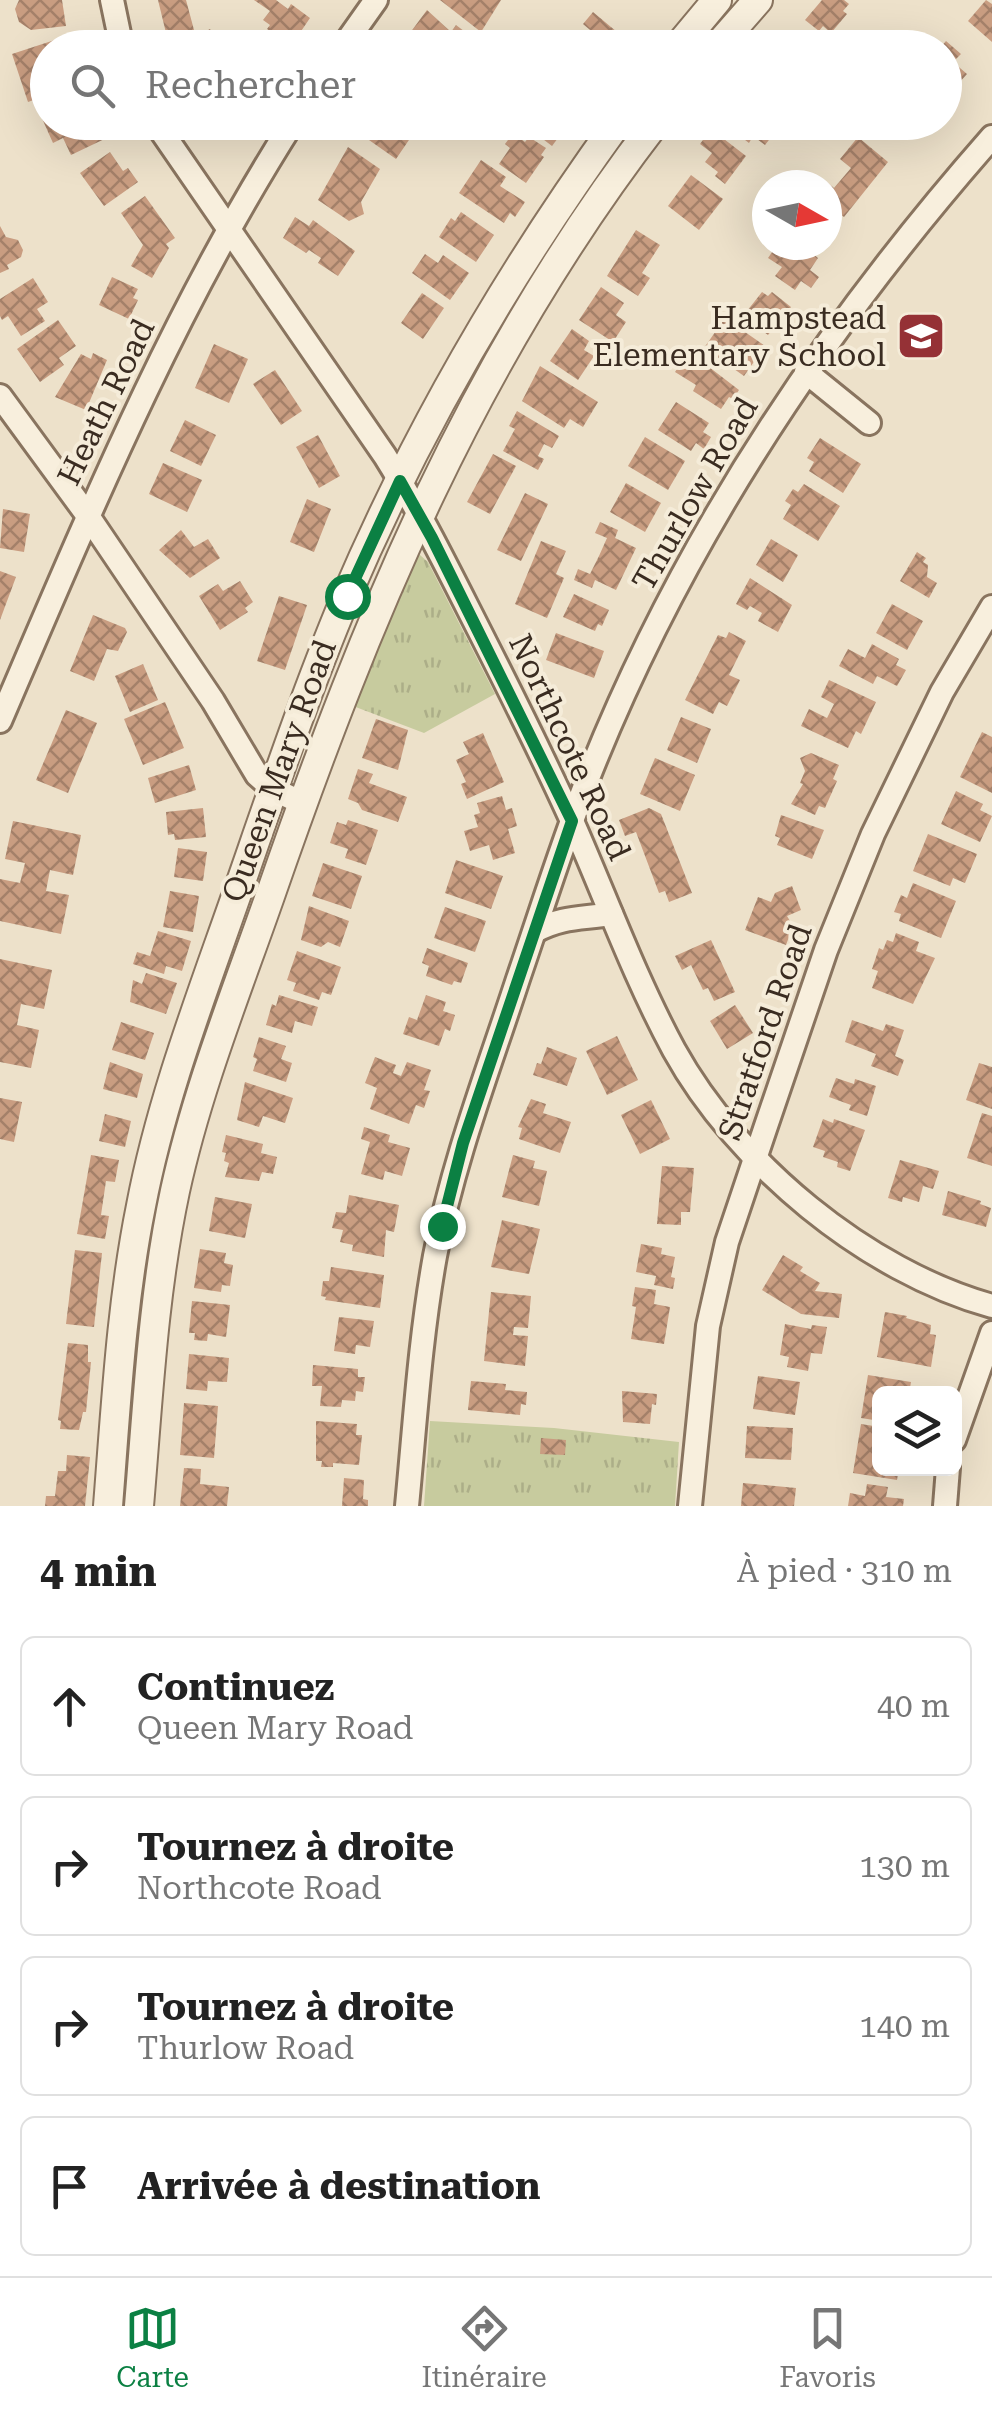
<!DOCTYPE html>
<html lang="fr">
<head>
<meta charset="utf-8">
<style>
  :root { --surface:#fff; --page:#f6f6f6; --text:#222; --muted:#767676; --line:#e0e0e0; --accent:#0b8043 }
  body { margin:0; font-family:"Roboto Serif",serif; background:var(--page); color:var(--text) }
  .controls { position:absolute; right:30px; bottom:30px; display:grid; overflow:hidden; border-radius:15px; box-shadow:0 10px 40px #0002 }
  .controls button { width:90px; height:90px; display:grid; place-items:center; padding:0; border:0; border-bottom:2px solid var(--line); background:var(--surface); color:var(--text); font:50px sans-serif }
  .compass { position:absolute; left:752px; top:170px; width:90px; height:90px; border-radius:50%; background:var(--surface); box-shadow:0 10px 40px #0002; rotate:99deg }
  .stop { position:absolute; width:30px; height:30px; margin:-22px; border:8px solid #0b8043; border-radius:50%; background:#fff }
  .stop.end { background:#0b8043; border-color:#fff; box-shadow:0 2px 10px #0008 }
  .list { margin:0; padding:0; list-style:none }
  h2 { display:flex; justify-content:space-between; align-items:center; height:130px; margin:0; padding:0 40px; font-size:42px }
  h2 small { font-size:32px; font-weight:400; color:var(--muted) }
  .list li { display:grid; grid-template-columns:65px 1fr auto; gap:30px; align-items:center; box-sizing:border-box; height:140px; margin:0 20px 20px; padding:0 20px; border:2px solid var(--line); border-radius:15px }
  .list b { display:block; font-size:38px; white-space:nowrap }
  .list p { margin:0; font-size:32px; white-space:nowrap; color:var(--muted) }
  .list em { font-size:32px; font-style:normal; color:var(--muted) }
  .icon { flex:none; width:55px; height:55px; fill:none; stroke:currentColor; stroke-width:2; stroke-linecap:round; stroke-linejoin:round }
  .map { position:relative; flex:none; width:992px; height:1506px; overflow:hidden }
  .search { position:absolute; background:var(--surface); box-shadow:0 10px 40px #0002; left:30px; right:30px; top:30px; height:110px; display:flex; align-items:center; gap:25px; box-sizing:border-box; padding:0 35px; border-radius:55px; color:var(--muted); font-size:38px }
  .sheet { height:770px; background:var(--surface) }
  nav { display:flex; justify-content:space-around; align-items:center; box-sizing:border-box; height:140px; border-top:2px solid var(--line); background:var(--surface); font-size:28px; color:var(--muted) }
  nav a { display:grid; justify-items:center; gap:5px }
  nav .on { color:var(--accent) }
  .map>svg:first-child { display:block }
  .grass { fill:url(#grass-tufts) }
  .building { fill:url(#building-cross-hatch) }
  .lines { fill:none; stroke-linecap:round; stroke-linejoin:round }
  .minor-casing { stroke:#89745f; stroke-width:28 }
  .tertiary-casing { stroke:#89745f; stroke-width:32 }
  .minor { stroke:#f8efdd; stroke-width:22 }
  .tertiary { stroke:#f8efdd; stroke-width:28 }
  .route { stroke:#0b8043; stroke-width:12 }
  .labels { text-anchor:middle; stroke-width:8; stroke-linejoin:round; paint-order:stroke }
  .poi-label { font-size:32px; fill:#3a2c21; stroke:#f5ecd9; text-anchor:end }
  .street-label { font-size:32px; fill:#3a2c21; stroke:#f5ecd9 }
</style>
</head>
<body>
<div class="map">
<svg width="992" height="1506" viewBox="0 0 992 1506">
  <defs>
    <pattern id="grass-tufts" width="24" height="20" patternUnits="userSpaceOnUse" patternTransform="scale(2.5)"><rect width="24" height="20" fill="#c7cb9e"/><path d="M3 7l-1-3M5 7V3M7 7l1-3M15 17l-1-3M17 17v-4M19 17l1-3" fill="none" stroke="#acae88"/></pattern>
    <pattern id="building-cross-hatch" width="8" height="8" patternUnits="userSpaceOnUse" patternTransform="scale(2.5)"><rect width="8" height="8" fill="#c99d81"/><path d="M0 0l8 8M0 8l8-8" fill="none" stroke="#a48069"/></pattern>
  </defs>
  <rect width="100%" height="100%" fill="#ede1ca"/>
  <g class="grass">
    <path d="M420,555L428,562L495,694L424,733L353,706L415,556Z"/>
    <path d="M430,1421L554,1428L679,1442L675,1506H424Z"/>
  </g>
  <g class="building">
    <path d="M19,0H62L66,26L31,30L19,22L15,9Z"/>
    <path d="M158,0H186L194,30L167,37Z"/>
    <path d="M254,0H276L288,9L291,4L310,18L291,46L267,29L270,25L263,20L270,11Z"/>
    <path d="M440,0H501L481,32Z"/>
    <path d="M822,0H844L849,4L843,11L847,14L831,33L823,26L819,31L805,20Z"/>
    <path d="M986,0L992,4V42L968,21Z"/>
    <path d="M427,10L451,32L456,25L477,41L472,48H421L407,37Z"/>
    <path d="M593,12L623,37L621,40L630,48H586L596,35L583,24Z"/>
    <path d="M210,29L220,48H177Z"/>
    <path d="M73,34L77,48H48V95L28,102L12,54Z"/>
    <path d="M946,41L961,54L953,62L967,74L944,100V48H940Z"/>
    <path d="M48,111V122H112L117,133L71,155L63,138L53,143L40,114Z"/>
    <path d="M352,122H404L400,129L411,137L396,159L359,133L362,129Z"/>
    <path d="M530,122H570L552,146L527,127Z"/>
    <path d="M738,122H783L765,145L753,136L749,143L732,130Z"/>
    <path d="M711,129L746,156L725,184L715,176L718,172L705,162L712,153L700,144Z"/>
    <path d="M513,133L525,142L529,137L546,148L541,155L544,157L526,183L499,164L510,148L505,144Z"/>
    <path d="M858,137L888,162L844,217L827,204V182L834,188L851,168L840,159Z"/>
    <path d="M348,147L380,169L361,202L364,214L349,221L318,200Z"/>
    <path d="M110,152L123,171L128,168L138,182L104,206L80,173Z"/>
    <path d="M481,160L506,177L500,186L525,202L515,217L510,213L504,223L459,193Z"/>
    <path d="M691,175L723,199L699,230L668,206Z"/>
    <path d="M145,196L175,238L166,244L169,248L152,278L131,266L143,245L121,213Z"/>
    <path d="M461,212L494,235L476,262L439,237L451,218L455,221Z"/>
    <path d="M295,217L309,226L313,220L355,251L338,276L318,263L321,258L309,250L306,253L283,238Z"/>
    <path d="M0,226L6,237L18,240L23,250L21,257L7,265L9,269L0,273Z"/>
    <path d="M636,230L660,245L642,273L650,278L638,296L607,276Z"/>
    <path d="M777,245H803L818,258L810,270L819,277L811,288L801,281L795,290L775,276L782,267L768,258Z"/>
    <path d="M425,254L438,263L443,255L469,273L450,300L412,273Z"/>
    <path d="M112,277L138,289L133,298L138,300L129,319L99,305Z"/>
    <path d="M33,278L48,302L37,309L45,321L21,336L8,316L2,320L0,316V299Z"/>
    <path d="M601,287L624,303L616,315L626,322L613,342L579,320Z"/>
    <path d="M762,292L768,296L772,292L791,307L768,335L743,316Z"/>
    <path d="M422,293L444,308L423,339L401,323Z"/>
    <path d="M725,318L765,346L744,376L704,348Z"/>
    <path d="M58,320L76,346L59,358L64,365L40,382L17,349Z"/>
    <path d="M572,329L589,341L584,350L594,356L578,380L550,361Z"/>
    <path d="M214,344L248,359L229,403L195,388Z"/>
    <path d="M689,350L711,364L709,367L739,390L733,399L729,397L721,409L693,391L696,385L675,372Z"/>
    <path d="M93,353L107,360L86,410L55,397L81,354L91,359Z"/>
    <path d="M540,366L598,402L583,427L570,419L564,428L522,401Z"/>
    <path d="M275,370L302,411L281,425L253,384Z"/>
    <path d="M676,402L709,423L703,432L711,437L704,449L696,443L691,451L658,430Z"/>
    <path d="M517,411L559,436L552,448L544,444L538,456L544,459L538,470L503,451L515,429L509,426Z"/>
    <path d="M185,420L216,435L201,466L170,451Z"/>
    <path d="M318,435L340,476L319,488L296,447Z"/>
    <path d="M645,437L685,461L668,490L628,466Z"/>
    <path d="M820,438L861,464L843,493L809,471L814,462L807,458Z"/>
    <path d="M493,454L516,466L490,514L467,502Z"/>
    <path d="M163,463L202,480L187,512L149,494Z"/>
    <path d="M626,483L661,503L645,532L610,512Z"/>
    <path d="M804,484L840,506L818,541L783,519L791,505L785,501L793,489L798,492Z"/>
    <path d="M525,493L548,504L521,561L497,550Z"/>
    <path d="M307,499L331,509L314,552L290,542Z"/>
    <path d="M3,509L30,514L24,552L0,548Z"/>
    <path d="M600,522L618,530L615,538L636,548L616,590L595,580L592,588L574,580L578,569L590,574L599,556L607,538L595,533Z"/>
    <path d="M181,530L194,547L208,539L220,558L190,578L159,550Z"/>
    <path d="M771,539L798,555L783,582L756,565Z"/>
    <path d="M541,541L566,551L556,574L564,578L547,618L515,604Z"/>
    <path d="M917,552L926,558L923,562L928,565L927,577L937,583L929,598L900,581Z"/>
    <path d="M0,571L16,577L0,620Z"/>
    <path d="M750,578L792,605L778,632L758,621L762,613L750,606L747,610L736,604Z"/>
    <path d="M240,581L253,602L245,608L248,612L220,630L199,596L218,584L223,591Z"/>
    <path d="M574,594L609,610L602,626L598,624L595,631L563,617Z"/>
    <path d="M279,596L307,605L285,670L257,661Z"/>
    <path d="M892,604L923,621L907,650L876,633Z"/>
    <path d="M93,615L125,628L127,632L118,651L107,649L94,681L70,671Z"/>
    <path d="M729,632L746,641L729,675L740,680L727,706L719,702L713,714L685,700L718,635L726,638Z"/>
    <path d="M556,633L604,651L594,678L546,660Z"/>
    <path d="M872,644L899,659L896,665L906,670L897,686L877,676L873,684L839,666L848,649L865,658Z"/>
    <path d="M143,664L158,700L130,712L115,676Z"/>
    <path d="M829,680L876,702L861,734L856,731L848,748L801,726L809,709L827,718L834,704L821,697Z"/>
    <path d="M165,702L184,748L143,765L124,719Z"/>
    <path d="M66,710L97,723L68,793L36,780Z"/>
    <path d="M681,717L711,729L697,763L667,750Z"/>
    <path d="M376,719L408,730L398,770L362,758Z"/>
    <path d="M982,732L992,737V793L960,777Z"/>
    <path d="M483,733L504,782L467,799L461,784L466,782L456,760L469,754L463,742Z"/>
    <path d="M811,753L839,765L833,779L837,781L825,808L819,806L815,815L791,804L803,784L800,783L805,771L800,758Z"/>
    <path d="M655,758L695,775L680,811L640,794Z"/>
    <path d="M189,765L196,790L155,803L148,778Z"/>
    <path d="M358,769L373,774L369,783L407,797L398,822L362,810L358,803L348,799Z"/>
    <path d="M956,791L983,804L980,810L992,816L980,842L941,824Z"/>
    <path d="M502,796L506,810L512,808L517,826L508,829L515,853L493,860L489,845L470,851L464,831L478,827L474,815L480,813L477,803Z"/>
    <path d="M203,808L206,837L175,840L174,834L168,835L166,812Z"/>
    <path d="M649,808L661,814L692,893L669,902L665,891L659,893L636,832L625,836L619,820Z"/>
    <path d="M781,815L824,830L812,859L777,845L780,838L775,836Z"/>
    <path d="M348,820L378,830L366,865L345,858L348,849L330,843L337,822L346,825Z"/>
    <path d="M13,821L81,835L73,875L50,870L46,891L69,895L61,934L0,921V879L20,883L25,863L5,859Z"/>
    <path d="M928,834L977,854L965,883L953,878L950,886L913,871Z"/>
    <path d="M178,848L207,852L203,881L174,877Z"/>
    <path d="M456,860L503,876L491,909L445,893Z"/>
    <path d="M323,863L362,876L351,909L312,896Z"/>
    <path d="M913,883L956,901L941,938L899,921L901,914L894,912L901,895L907,898Z"/>
    <path d="M792,886L801,910L787,916L793,926L786,945L745,930L758,897L771,902L775,893Z"/>
    <path d="M170,891L199,896L193,932L163,927Z"/>
    <path d="M309,906L349,921L340,947L328,942L321,947L301,940Z"/>
    <path d="M445,907L486,921L475,952L434,938Z"/>
    <path d="M158,931L191,941L182,971L166,966L164,974L133,964L137,952L150,956Z"/>
    <path d="M896,933L919,942L916,951L935,958L913,1004L872,988L878,971L872,969L879,948L883,950L887,940L893,942Z"/>
    <path d="M711,940L735,992L714,1001L708,988L703,990L691,965L682,970L675,956Z"/>
    <path d="M427,948L468,963L461,983L454,981L452,985L426,976L429,966L422,963Z"/>
    <path d="M297,951L341,967L331,995L322,992L319,1000L293,991L296,983L287,980Z"/>
    <path d="M0,959L52,970L44,1009L21,1004L17,1025L39,1030L31,1068L0,1062Z"/>
    <path d="M146,973L177,983L166,1014L130,1002L133,980L142,984Z"/>
    <path d="M279,995L318,1007L312,1026L295,1021L292,1033L266,1025L272,1004L276,1006Z"/>
    <path d="M426,995L446,1002L443,1011L455,1015L450,1031L445,1029L439,1046L403,1034L409,1017L417,1020Z"/>
    <path d="M735,1005L753,1033L727,1049L710,1021Z"/>
    <path d="M852,1020L883,1031L886,1024L904,1030L895,1056L904,1060L898,1076L871,1066L876,1054L845,1042Z"/>
    <path d="M121,1022L154,1033L145,1060L112,1050Z"/>
    <path d="M617,1036L638,1080L607,1095L586,1051Z"/>
    <path d="M259,1037L286,1046L281,1059L292,1063L286,1082L253,1071L257,1059L253,1057Z"/>
    <path d="M547,1047L577,1058L567,1086L533,1075L537,1063L541,1064Z"/>
    <path d="M375,1057L396,1065L393,1073L401,1076L407,1062L431,1070L424,1090L430,1091L424,1108L416,1105L409,1124L370,1109L377,1088L365,1083Z"/>
    <path d="M110,1062L143,1074L137,1098L103,1089Z"/>
    <path d="M979,1063L992,1067V1109L966,1100Z"/>
    <path d="M836,1078L854,1084L855,1079L876,1086L867,1116L849,1110L851,1105L829,1097Z"/>
    <path d="M245,1082L293,1098L285,1123L263,1116L259,1127L237,1120Z"/>
    <path d="M0,1098L22,1102L14,1142L0,1139Z"/>
    <path d="M531,1099L546,1104L543,1113L571,1122L560,1153L519,1139L522,1128L518,1127Z"/>
    <path d="M651,1100L670,1139L640,1154L621,1115Z"/>
    <path d="M982,1113L992,1116V1166L967,1158Z"/>
    <path d="M105,1114L131,1121L125,1147L99,1141Z"/>
    <path d="M823,1119L833,1123L834,1119L865,1130L850,1171L837,1167L838,1162L823,1157L825,1151L813,1147Z"/>
    <path d="M364,1127L390,1135L388,1142L410,1148L402,1176L385,1171L383,1180L361,1174L370,1142L361,1139Z"/>
    <path d="M226,1135L263,1144L261,1153L277,1157L273,1174L262,1172L259,1181L225,1177L229,1163L224,1161L226,1153L222,1152Z"/>
    <path d="M91,1155L119,1160L115,1182L106,1181L101,1215L109,1216L105,1239L77,1234Z"/>
    <path d="M513,1155L535,1161L533,1168L547,1171L539,1206L502,1197Z"/>
    <path d="M900,1160L939,1171L933,1189L923,1186L919,1202L903,1197L902,1202L888,1198Z"/>
    <path d="M662,1166L694,1168L690,1212H681V1225L657,1224Z"/>
    <path d="M948,1191L981,1201L980,1204L991,1208L986,1227L942,1215Z"/>
    <path d="M349,1195L399,1205L394,1232L386,1230L384,1257L352,1251L353,1245L340,1242L343,1230L332,1228L336,1212L346,1213Z"/>
    <path d="M215,1197L252,1204L245,1238L209,1231Z"/>
    <path d="M502,1220L540,1229L529,1274L491,1267Z"/>
    <path d="M641,1244L662,1248L661,1254L675,1257L671,1277L675,1278L673,1289L654,1285L656,1276L636,1272Z"/>
    <path d="M200,1249L226,1253L224,1263L233,1265L230,1286L222,1285L221,1292L194,1288Z"/>
    <path d="M75,1250L102,1253L94,1327L66,1324Z"/>
    <path d="M783,1255L803,1267L800,1271L820,1283L815,1291L842,1294L839,1318L801,1314L762,1290Z"/>
    <path d="M331,1267L384,1275L380,1308L325,1300L326,1297L321,1296L323,1281H329Z"/>
    <path d="M635,1287L656,1290L654,1304L670,1307L664,1344L631,1339L636,1307L632,1306Z"/>
    <path d="M491,1292L531,1296L528,1328L514,1327L513,1335L528,1336L525,1366L484,1361Z"/>
    <path d="M192,1301L230,1305L226,1337L208,1334L207,1341L194,1340L195,1333H189Z"/>
    <path d="M885,1312L907,1316L906,1318L931,1325L930,1334L936,1335L931,1367L877,1357Z"/>
    <path d="M339,1317L374,1321L370,1347L356,1345L355,1354L334,1351Z"/>
    <path d="M785,1324L811,1329L812,1325L827,1327L822,1354L811,1353L808,1371L787,1367L789,1357L780,1355Z"/>
    <path d="M68,1343L88,1345V1362H91L86,1412H83L79,1430L60,1429L61,1421L58,1420Z"/>
    <path d="M189,1354L229,1358L227,1382L208,1381L207,1391L186,1389Z"/>
    <path d="M313,1365L358,1369V1377H365L363,1392L356,1391L355,1401L342,1400L341,1407L320,1406L322,1386H312Z"/>
    <path d="M868,1375L911,1382L909,1394H880V1421L861,1418Z"/>
    <path d="M758,1376L800,1382L795,1415L753,1409Z"/>
    <path d="M471,1381L506,1384L505,1390L527,1392L526,1405L521,1404L520,1415L468,1410Z"/>
    <path d="M622,1391L657,1394L656,1405L652,1404L650,1424L623,1422Z"/>
    <path d="M184,1403L218,1406L214,1458L180,1455Z"/>
    <path d="M316,1421L357,1424L356,1435H362L359,1465L333,1463V1467H321L322,1461H316Z"/>
    <path d="M861,1424L880,1427V1468H899L897,1480L853,1473Z"/>
    <path d="M747,1426L793,1428L791,1460L745,1458Z"/>
    <path d="M541,1438L566,1440L565,1455L540,1454Z"/>
    <path d="M67,1455L90,1457L85,1506H45L46,1496H55L58,1471H66Z"/>
    <path d="M184,1468L201,1469L200,1484L229,1487L227,1506H180Z"/>
    <path d="M344,1478L364,1480L363,1499L368,1500V1506H342Z"/>
    <path d="M743,1483L796,1488L794,1506H741Z"/>
    <path d="M867,1484L888,1487L886,1497L904,1499L903,1506H848L850,1493L865,1496Z"/>
  </g>
  <g class="lines">
    <g class="minor-casing">
      <g id="minor">
        <path d="M112,0L122,48"/>
        <path d="M342,48L376,0"/>
        <path d="M155,122L385,456C420,512 449,571 479,630C511,693 543,757 572,821C606,898 634,976 674,1050C737,1164 866,1271 992,1306"/>
        <path d="M806,372L869,423"/>
        <path d="M0,396L88,516L213,701L257,775L273,789L302,803"/>
        <path d="M0,721C88,516 173,310 293,122"/>
        <path d="M535,931C564,916 581,919 611,914"/>
        <path d="M954,1440L992,1333"/>
        <path d="M407,1506C415,1423 420,1339 435,1256C453,1161 488,1071 518,979C541,912 562,844 588,778C682,540 824,328 992,137"/>
        <path d="M690,1506L708,1326L727,1242L765,1129L826,950L873,834L942,692L992,607"/>
        <path d="M945,1506L948,1468"/>
      </g>
    </g>
    <g class="tertiary-casing">
      <g id="tertiary">
        <path d="M677,48L717,0"/>
        <path d="M716,48L758,0"/>
        <path d="M108,1506C116,1406 121,1305 141,1206C162,1095 204,989 241,882C274,787 306,692 345,599C417,430 510,271 618,122"/>
        <path d="M139,1506C148,1401 153,1294 175,1191C197,1090 236,993 270,896C367,616 473,359 656,122"/>
      </g>
    </g>
    <use href="#minor" class="minor"/>
    <use href="#tertiary" class="tertiary"/>
  </g>
  <g class="lines">
    <path class="route" d="M347,596L400,481L432,538L572,821L463,1143L442,1226"/>
  </g>
  <defs>
    <g id="school-square" transform="scale(2.5)"><rect x="-9" y="-9" width="18" height="18" rx="4" fill="#953136" stroke="#f5ecd9"/><path d="M0-5L7-2L0 1L-7-2ZM-4 1L0 2.5L4 1V4Q0 6-4 4Z" fill="#fff"/></g>
  </defs>
  <g fill-rule="evenodd">
    <use href="#school-square" x="921" y="336"/>
  </g>
  <g class="labels">
    <g class="poi-label">
      <text x="886" y="329">Hampstead<tspan x="886" dy="37">Elementary School</tspan></text>
    </g>
    <g class="street-label">
      <text transform="translate(106 402) rotate(-64)" y="11">Heath Road</text>
      <text transform="translate(695 494) rotate(-60)" y="11">Thurlow Road</text>
      <text transform="translate(570 747) rotate(65)" y="11">Northcote Road</text>
      <text transform="translate(279 771) rotate(-70)" y="11">Queen Mary Road</text>
      <text transform="translate(765 1032) rotate(-71)" y="11">Stratford Road</text>
    </g>
  </g>
</svg>
<div class="controls">
<button><svg class="icon" aria-label="layers" viewBox="0 0 24 24"><path d="M12 4l9 5-9 5-9-5zM3 14l9 5 9-5"/></svg></button>
</div>
<svg class="compass" viewBox="-18 -18 36 36"><path d="M0-13l5 13h-10z" fill="#e53935"/><path d="M0 13l5-13h-10z" fill="#767676"/></svg>
<div class="stop" style="left:347px;top:596px"></div>
<div class="stop end" style="left:442px;top:1226px"></div>
<div class="search"><svg class="icon" aria-label="search" viewBox="0 0 24 24"><circle cx="10" cy="10" r="6"/><path d="M15 15l6 6"/></svg>Rechercher</div>
</div>
<section class="sheet">
<h2>4 min<small>À pied · 310 m</small></h2>
<ul class="list">
<li><svg class="icon" aria-label="ahead" viewBox="0 0 24 24"><path d="M12 20V5M6 11l6-6 6 6"/></svg><div><b>Continuez</b><p>Queen Mary Road</p></div><em>40 m</em></li>
<li><svg class="icon" aria-label="right" viewBox="0 0 24 24"><path d="M7 20v-9h11M14 6l5 5-5 5"/></svg><div><b>Tournez à droite</b><p>Northcote Road</p></div><em>130 m</em></li>
<li><svg class="icon" aria-label="right" viewBox="0 0 24 24"><path d="M7 20v-9h11M14 6l5 5-5 5"/></svg><div><b>Tournez à droite</b><p>Thurlow Road</p></div><em>140 m</em></li>
<li><svg class="icon" aria-label="arrive" viewBox="0 0 24 24"><path d="M6 21V4h12l-3 4 3 4H6"/></svg><div><b>Arrivée à destination</b></div></li>
</ul>
</section>
<nav>
<a class="on"><svg class="icon" aria-label="map" viewBox="0 0 24 24"><path d="M3 6l6-2 6 2 6-2v14l-6 2-6-2-6 2zM9 4v14M15 6v14"/></svg>Carte</a>
<a><svg class="icon" aria-label="directions" viewBox="0 0 24 24"><path d="M12 3l9 9-9 9-9-9zM9 14v-3h6M13 9l2 2-2 2"/></svg>Itinéraire</a>
<a><svg class="icon" aria-label="saved" viewBox="0 0 24 24"><path d="M7 4h10v16l-5-4-5 4z"/></svg>Favoris</a>
</nav>
</body>
</html>
